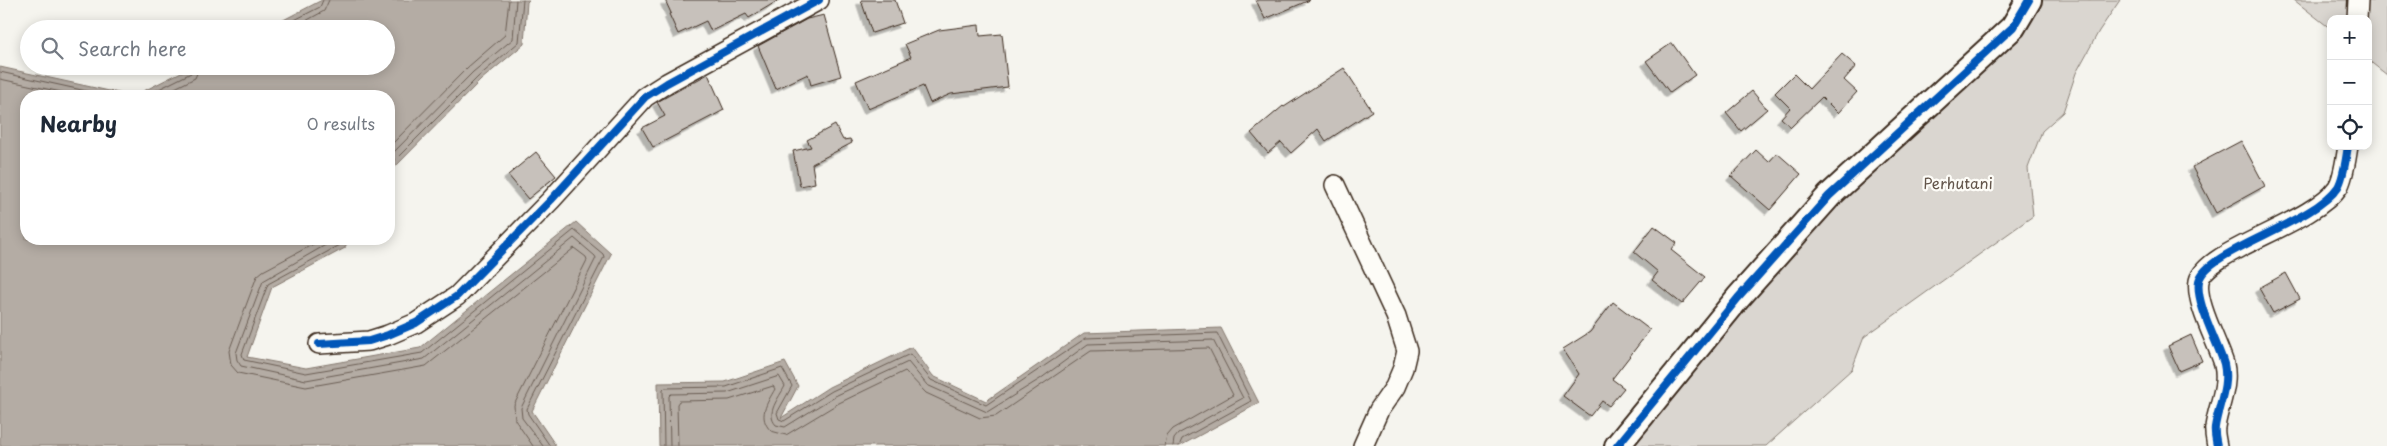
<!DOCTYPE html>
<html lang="en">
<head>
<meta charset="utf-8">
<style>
  :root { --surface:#fff; --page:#f2f2f3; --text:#1f2937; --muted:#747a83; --line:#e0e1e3 }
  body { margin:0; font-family:"Playpen Sans",sans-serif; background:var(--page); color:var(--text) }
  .controls { position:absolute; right:15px; top:15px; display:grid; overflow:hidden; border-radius:10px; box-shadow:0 2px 12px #0003 }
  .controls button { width:45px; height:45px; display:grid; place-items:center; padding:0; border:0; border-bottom:1px solid var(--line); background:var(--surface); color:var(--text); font:25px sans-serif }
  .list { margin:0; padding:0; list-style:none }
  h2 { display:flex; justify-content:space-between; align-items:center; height:65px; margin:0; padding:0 20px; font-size:21px }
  h2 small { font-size:16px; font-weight:400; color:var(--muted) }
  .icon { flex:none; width:28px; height:28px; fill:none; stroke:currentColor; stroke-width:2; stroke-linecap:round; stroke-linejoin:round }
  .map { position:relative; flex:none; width:2387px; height:446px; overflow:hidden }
  .search { position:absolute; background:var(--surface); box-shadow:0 2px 12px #0003; left:20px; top:20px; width:375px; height:55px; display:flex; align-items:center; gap:12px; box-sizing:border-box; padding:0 18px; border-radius:28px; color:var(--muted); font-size:19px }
  .panel { position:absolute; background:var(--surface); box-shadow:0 2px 12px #0003; left:20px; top:90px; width:375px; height:155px; border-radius:20px }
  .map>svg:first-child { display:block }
  .green { fill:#dad6d0; stroke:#8a8077 }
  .water { fill:#b4aca4; stroke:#84786e }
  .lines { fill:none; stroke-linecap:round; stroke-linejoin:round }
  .shore { stroke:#6b5e54; stroke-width:1 }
  .building { fill:#c7c1bb; stroke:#3b2a1e; filter:url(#shadow) }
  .minor-casing { stroke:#3b2a1e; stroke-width:22 }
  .tertiary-casing { stroke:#3b2a1e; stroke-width:28 }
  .minor { stroke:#fdfcf7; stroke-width:19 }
  .tertiary { stroke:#fdfcf7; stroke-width:24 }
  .cycleway-casing { stroke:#fdfcf7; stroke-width:11 }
  .cycleway { stroke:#0057b8; stroke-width:8 }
  .labels { text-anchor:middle; stroke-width:4.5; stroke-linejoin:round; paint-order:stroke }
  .park-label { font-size:15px; fill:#63554a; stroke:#fdfcf7 }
</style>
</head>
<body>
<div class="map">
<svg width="2387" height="446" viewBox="0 0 2387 446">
  <defs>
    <filter id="shadow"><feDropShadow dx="-4.5" dy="4.5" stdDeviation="0" flood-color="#0004"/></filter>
  </defs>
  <rect width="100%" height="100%" fill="#f5f4ee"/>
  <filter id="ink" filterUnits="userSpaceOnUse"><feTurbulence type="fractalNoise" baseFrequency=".02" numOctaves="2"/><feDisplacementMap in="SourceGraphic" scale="10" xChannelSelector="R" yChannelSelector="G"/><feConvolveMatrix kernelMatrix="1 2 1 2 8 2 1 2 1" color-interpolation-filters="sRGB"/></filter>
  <g filter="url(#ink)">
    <g class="green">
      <path d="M2034,0H2120L2099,31L2076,73L2063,112L2042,131L2028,168L2033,216L1864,337L1852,369L1766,446H1629L1836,202Z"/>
      <path d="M2294,0H2387V75L2368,60V19H2331V29Z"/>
    </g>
    <g class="water">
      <path d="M322,0H529L527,2L524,44L481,80L389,173V96H134L193,66H386V29H266Z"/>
      <path d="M0,67L132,96H26V239H348L345,248L272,287L247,357L306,368L420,348L576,222L611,254L532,411L556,446H0Z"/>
      <path d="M1221,328L1259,403L1180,446H659L658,383L725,382L785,362L798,386L781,418L829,387L912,347L933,376L986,401L1084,333Z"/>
    </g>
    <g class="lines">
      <g class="shore">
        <path d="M277,29L320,7L323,0"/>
        <path d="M291,29L324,11L329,0"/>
        <path d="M0,72L109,96"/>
        <path d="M0,79L80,96"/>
        <path d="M145,96L191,73L194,66"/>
        <path d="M159,96L195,78L200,66"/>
        <path d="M389,147L468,67L505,35L509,0"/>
        <path d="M389,157L473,72L513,39L516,0"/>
        <path d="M389,166L478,77L519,42L523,0"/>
        <path d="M323,239L263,271L257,276L229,351L231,365L238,373L306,387L426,366L574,248L586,257L587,260L514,405L515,420L533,446"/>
        <path d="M336,239L263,281L236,353L237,360L241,366L306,380L424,359L574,238L595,256L596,258L521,408L522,418L543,446"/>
        <path d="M343,239L340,245L268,284L242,354L244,360L306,373L422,353L574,230L603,254L604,257L527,409L528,414L550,446"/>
        <path d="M664,446L663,390L665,388L726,387L782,368L792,386L777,413L779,419L784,421L832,391L910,354L931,380L986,405L1086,338L1217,333L1251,401L1182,439L1179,446"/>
        <path d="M670,446L669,396L671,394L727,393L779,376L785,386C779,398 765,413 776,425L785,427L835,396L908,362L927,385L987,412L1040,379L1088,344L1213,340L1243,398L1178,434L1174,439L1173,446"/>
        <path d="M678,446L677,404L679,401L729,400L773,386L775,389C767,403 757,417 771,431L786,435L839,403L905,371L926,393L980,418L996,416L1091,351L1209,348L1233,395L1173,429L1167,436L1165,446"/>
      </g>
    </g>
    <g class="building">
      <path d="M665,0H779L749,18L746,14L711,31L706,21L678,34L669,14L671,13Z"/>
      <path d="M861,0H895L903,23L872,33Z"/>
      <path d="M1256,0H1310L1265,19Z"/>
      <path d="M824,15L841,76L811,85L808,74L776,89L758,46L807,19Z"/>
      <path d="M979,25L980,36L1002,34L1008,87L951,94L930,103L923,86L868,109L856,81L911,57L905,44L939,30Z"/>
      <path d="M1672,43L1695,75L1670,93L1646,61Z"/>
      <path d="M1842,54L1856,66L1844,80L1857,92L1838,113L1822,97L1791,127L1781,118L1790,108L1775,93L1794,74L1809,89Z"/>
      <path d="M1344,68L1372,111L1326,141L1318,129L1291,153L1281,142L1268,153L1251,133L1283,106L1284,107Z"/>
      <path d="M708,74L724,110L653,147L642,128L665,116L657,102Z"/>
      <path d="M1752,91L1767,109L1741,131L1726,113Z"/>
      <path d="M835,125L843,140L850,139L852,143L812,164L815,183L800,186L793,151L811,147L807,140Z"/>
      <path d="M2241,141L2265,186L2216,213L2192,167Z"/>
      <path d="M1756,150L1769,162L1777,153L1801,174L1770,210L1731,176Z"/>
      <path d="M536,152L556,176L528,199L508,175Z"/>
      <path d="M1654,226L1677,243L1671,250L1705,277L1682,304L1652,280L1658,272L1634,252Z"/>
      <path d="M2286,273L2300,299L2273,313L2259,288Z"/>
      <path d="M1613,302L1650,330L1612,379L1624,388L1609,406L1602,401L1590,416L1563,396L1579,374L1563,349L1590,332Z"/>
      <path d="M2191,335L2202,361L2179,371L2168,346Z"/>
    </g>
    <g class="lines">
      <g class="minor-casing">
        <g id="minor">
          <path d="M2357,19L2358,0"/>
          <path d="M1335,185L1396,316L1407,351L1403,368L1395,387L1379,410L1363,446"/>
          <path d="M319,344L369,341L388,335L416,323L457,296L551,200L645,97L667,83L819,0"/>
          <path d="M2217,446C2216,440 2214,433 2215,427C2218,406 2229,386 2224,364C2218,343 2195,303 2199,281C2206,250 2313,224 2338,187C2344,177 2346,158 2348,146"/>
        </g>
      </g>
      <g class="tertiary-casing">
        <path id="tertiary" d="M1617,446L1738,298L1829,196L2013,27L2029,0"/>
      </g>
      <use href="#minor" class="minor"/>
      <use href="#tertiary" class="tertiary"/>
      <g class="cycleway-casing">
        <g id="cycleway">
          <path d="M319,344L369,341L388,335L416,323L457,296L551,200L645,97L667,83L819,0"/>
          <path d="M1617,446L1738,298L1829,196L2013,27L2029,0"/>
          <path d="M2217,446C2216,440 2214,433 2215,427C2218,406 2229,386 2224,364C2218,343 2195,303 2199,281C2206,250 2313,224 2338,187C2344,177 2346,158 2348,146"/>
        </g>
      </g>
      <use href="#cycleway" class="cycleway"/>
    </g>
  </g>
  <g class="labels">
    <g class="park-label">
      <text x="1958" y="189">Perhutani</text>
    </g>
  </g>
</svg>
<div class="controls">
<button>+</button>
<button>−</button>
<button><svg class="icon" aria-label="locate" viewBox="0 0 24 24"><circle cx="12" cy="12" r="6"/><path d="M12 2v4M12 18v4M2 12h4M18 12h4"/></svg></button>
</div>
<div class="search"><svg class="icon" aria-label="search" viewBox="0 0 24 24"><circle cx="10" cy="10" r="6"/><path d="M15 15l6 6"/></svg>Search here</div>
<section class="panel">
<h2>Nearby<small>0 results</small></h2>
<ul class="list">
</ul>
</section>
</div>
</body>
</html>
